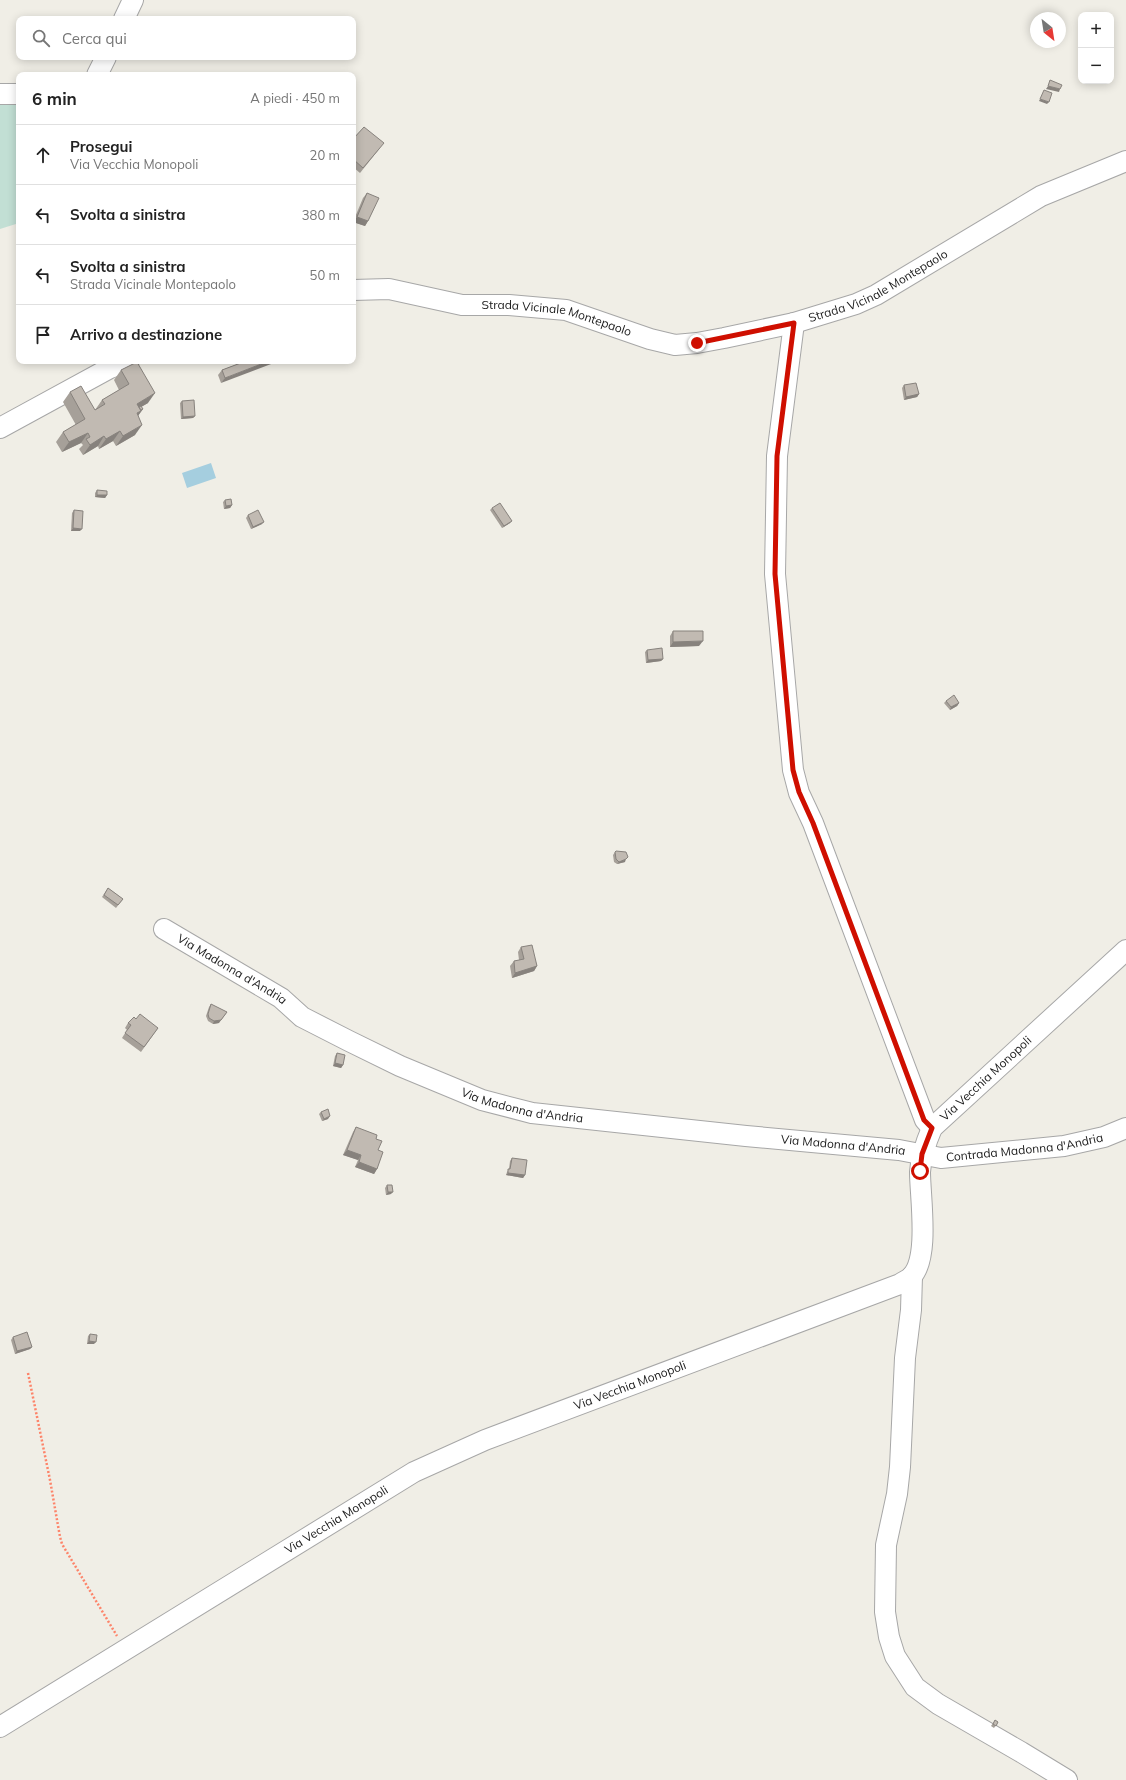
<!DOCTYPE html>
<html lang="it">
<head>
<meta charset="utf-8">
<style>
  :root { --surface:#fff; --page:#f6f6f6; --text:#222; --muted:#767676; --line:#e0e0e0 }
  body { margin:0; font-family:Mulish,sans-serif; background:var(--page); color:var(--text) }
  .controls { position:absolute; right:12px; top:12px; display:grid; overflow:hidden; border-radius:8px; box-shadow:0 2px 10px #0003 }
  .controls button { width:36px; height:36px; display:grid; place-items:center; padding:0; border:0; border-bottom:1px solid var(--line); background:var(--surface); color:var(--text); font:20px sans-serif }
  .compass { position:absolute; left:1030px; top:12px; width:36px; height:36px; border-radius:50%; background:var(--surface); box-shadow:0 2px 10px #0003; rotate:150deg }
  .stop { position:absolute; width:12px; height:12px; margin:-9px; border:3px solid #cf0f00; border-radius:50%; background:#fff }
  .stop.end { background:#cf0f00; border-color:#fff; box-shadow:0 1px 4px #0008 }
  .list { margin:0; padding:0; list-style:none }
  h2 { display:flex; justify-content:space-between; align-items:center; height:52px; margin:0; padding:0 16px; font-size:17px }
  h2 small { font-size:13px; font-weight:400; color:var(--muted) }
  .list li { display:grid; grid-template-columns:26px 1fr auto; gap:12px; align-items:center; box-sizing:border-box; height:60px; padding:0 16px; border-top:1px solid var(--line) }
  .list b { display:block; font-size:15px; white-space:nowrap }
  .list p { margin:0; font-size:13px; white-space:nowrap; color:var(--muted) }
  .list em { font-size:13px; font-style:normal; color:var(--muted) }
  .icon { flex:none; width:22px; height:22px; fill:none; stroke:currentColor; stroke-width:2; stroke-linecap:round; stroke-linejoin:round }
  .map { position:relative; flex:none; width:1126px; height:1780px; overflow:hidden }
  .search { position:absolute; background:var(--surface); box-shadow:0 2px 10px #0003; left:16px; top:16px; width:340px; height:44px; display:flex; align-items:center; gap:10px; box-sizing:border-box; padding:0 14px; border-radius:8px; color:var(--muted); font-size:15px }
  .panel { position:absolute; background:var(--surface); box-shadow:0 2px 10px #0003; left:16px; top:72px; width:340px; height:292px; border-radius:8px }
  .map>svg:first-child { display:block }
  .wetland { fill:#c2dfd4 }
  .water { fill:#a5cedf }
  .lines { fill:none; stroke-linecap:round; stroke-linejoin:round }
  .minor-casing { stroke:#a7a7a7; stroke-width:22 }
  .path { stroke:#fd846a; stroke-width:2.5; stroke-dasharray:2 2; stroke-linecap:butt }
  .minor { stroke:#fff; stroke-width:20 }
  .wall { fill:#a6a099 }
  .shaded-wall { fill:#87827d }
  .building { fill:#c1bab2; stroke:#87827d }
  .route { stroke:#cf0f00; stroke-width:5 }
  .labels { text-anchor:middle; stroke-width:3; stroke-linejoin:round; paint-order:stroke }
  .street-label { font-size:12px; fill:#202020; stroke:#fff }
</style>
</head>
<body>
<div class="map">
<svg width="1126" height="1780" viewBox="0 0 1126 1780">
  <rect width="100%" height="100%" fill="#f0eee6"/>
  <path class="wetland" d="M0,98L19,100V223L0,229Z"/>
  <path class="water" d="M211,463L216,478L187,488L182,473Z"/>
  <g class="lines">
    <g class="minor-casing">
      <g id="minor">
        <path d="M124,19L133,0"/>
        <path d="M97,75L106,57"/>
        <path d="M0,94H19"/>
        <path id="s1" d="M353,290L389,289L462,305H509L566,310L650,339L675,345L697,343L724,338L794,323L856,304L876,295L1041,196L1126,161"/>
        <path d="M794,323L777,456L775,574L793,770L799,793L813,823L925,1120L932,1128"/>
        <path d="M0,428L110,368L129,361"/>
        <path id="s2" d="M164,929L281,998L302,1017L349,1041L400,1066L482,1100L532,1113L746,1136L899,1150L941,1158L1064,1146L1104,1137L1126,1128"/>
        <path d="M912,1276L911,1310L905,1358L900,1467L897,1494L886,1545L885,1612L889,1637L895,1656L915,1687L938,1704L1021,1752L1067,1780"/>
        <path id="s3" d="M0,1727L414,1472L485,1440L900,1284C904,1281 908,1280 911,1277C930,1259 920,1197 920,1172C921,1156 926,1142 932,1128L1126,950"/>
      </g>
    </g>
    <path class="path" d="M28,1373L50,1480L60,1537L62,1544L117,1636"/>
    <use href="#minor" class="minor"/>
  </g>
  <g class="wall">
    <path d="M353,139L380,148L360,173L353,167Z"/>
    <path d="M367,193L368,221L365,226L353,222L363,198Z"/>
    <path d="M246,361L221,383L218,375L222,370Z"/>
    <path d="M121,370L148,403L141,407L143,409L138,416L135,435L116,446L113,441L99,449L98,446L83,455L79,449L83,445L81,443L62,452L56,442L63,432L76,425L63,402L70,392L95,410L102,400L119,390L114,380Z"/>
    <path d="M904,385L919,394L917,397L904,400L902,388Z"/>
    <path d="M182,401L195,416L193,418L181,419L180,403Z"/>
    <path d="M97,490L107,495L105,498L95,497V493Z"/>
    <path d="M225,500L232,505L230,508L224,509L223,502Z"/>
    <path d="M492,508L510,523L502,528L490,510Z"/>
    <path d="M74,510L80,531H71L72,513Z"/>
    <path d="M248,515L262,524L251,529L246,518Z"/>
    <path d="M673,631L699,646L670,647V636Z"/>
    <path d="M647,650L663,659L661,661L646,663L645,652Z"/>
    <path d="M946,701L959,703L957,706L950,710L944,703Z"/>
    <path d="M615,852L625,862L617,864L614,862L613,855Z"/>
    <path d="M108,888L123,899L116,908L102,897Z"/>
    <path d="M521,947L537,966L534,971L512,978L510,966L514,961L519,960L518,952Z"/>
    <path d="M211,1004L219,1023L213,1024L208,1021L206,1016L209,1007Z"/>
    <path d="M136,1019L158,1028L141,1052L122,1038L127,1030L125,1028L128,1023Z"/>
    <path d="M337,1053L343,1065L341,1068L333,1066L335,1056Z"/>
    <path d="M321,1112L328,1119L322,1121L319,1114Z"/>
    <path d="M356,1127L376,1139L378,1150L377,1169L374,1174L355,1167L358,1160L343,1155L353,1132Z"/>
    <path d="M512,1158L525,1175L523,1178L506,1175L507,1172L509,1169L510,1161Z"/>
    <path d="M387,1185L391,1194L386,1195L385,1188Z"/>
    <path d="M90,1334L94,1344H87L88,1336Z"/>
    <path d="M13,1337L32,1347L30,1349L15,1354L11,1340Z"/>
    <path d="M995,1720L998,1722L994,1728L991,1726Z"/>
  </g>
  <g class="shaded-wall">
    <path d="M1048,86L1060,89L1059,92L1046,89Z"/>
    <path d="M1040,99L1049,102L1047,104L1039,101Z"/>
    <path d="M357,217L368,221L365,226L353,222Z"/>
    <path d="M269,361H279L221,383L225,378Z"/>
    <path d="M155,393L148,403L134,411L137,404Z"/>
    <path d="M919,394L917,397L904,400L906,397Z"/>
    <path d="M143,409L134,421L136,414Z"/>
    <path d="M195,416L193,418L181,419L183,417Z"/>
    <path d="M142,425L135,435L116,446L123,436Z"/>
    <path d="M120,431L113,441L99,449L106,439Z"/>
    <path d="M88,433L81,443L62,452L69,442Z"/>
    <path d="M104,436L98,446L83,455L90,445Z"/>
    <path d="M97,495H107L105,498L95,497Z"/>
    <path d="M232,505L230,508L224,509L226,506Z"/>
    <path d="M512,521L510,523L502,528L504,526Z"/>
    <path d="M264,522L262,524L251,529L253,527Z"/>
    <path d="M73,528L82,529L80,531H71Z"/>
    <path d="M703,641L699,646L670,647L673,642Z"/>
    <path d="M663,659L661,661L646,663L648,660Z"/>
    <path d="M959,703L957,706L950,710L951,707Z"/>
    <path d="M626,859L625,862L617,864L619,862Z"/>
    <path d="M537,966L534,971L512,978L515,973Z"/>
    <path d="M227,1012L219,1023L213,1024L214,1021Z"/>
    <path d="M335,1063L343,1065L341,1068L333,1066Z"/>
    <path d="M330,1116L328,1119L322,1121L324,1119Z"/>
    <path d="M347,1150L361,1155L358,1160L343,1155Z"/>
    <path d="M359,1162L377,1169L374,1174L355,1167Z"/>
    <path d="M508,1173L525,1175L523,1178L506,1175Z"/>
    <path d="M388,1192H393L391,1194L386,1195Z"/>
    <path d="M89,1341L96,1342L94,1344H87Z"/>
    <path d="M32,1347L30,1349L15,1354L17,1351Z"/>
  </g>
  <g class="building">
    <path d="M1050,80L1062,85L1060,89L1048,86Z"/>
    <path d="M1044,90L1052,93L1049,102L1040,99Z"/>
    <path d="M364,127L384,143L363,168L353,159V139Z"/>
    <path d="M367,193L379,198L368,221L357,217Z"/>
    <path d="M246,361H269L225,378L222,370Z"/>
    <path d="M137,362L155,393L137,404L141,411L137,413L142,425L123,436L120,431L106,439L104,436L90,445L86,439L90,437L88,433L69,442L63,432L85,419L70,392L81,386L95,410L105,404L102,400L129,384L121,370Z"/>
    <path d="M916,383L919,394L906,397L904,385Z"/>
    <path d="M194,400L195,416L183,417L182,401Z"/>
    <path d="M141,406L143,409L141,410L139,407Z"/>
    <path d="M97,490L107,491V495H97Z"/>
    <path d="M231,499L232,505L226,506L225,500Z"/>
    <path d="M500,503L512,521L504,526L492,508Z"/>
    <path d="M74,510L83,511L82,529L73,528Z"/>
    <path d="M258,510L264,522L253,527L248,515Z"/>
    <path d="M673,631H703V641L673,642Z"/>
    <path d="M662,648L663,659L648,660L647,650Z"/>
    <path d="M954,695L959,703L951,707L946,701Z"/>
    <path d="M616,851L626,852L628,857L626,859L619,862L616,859L615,852Z"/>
    <path d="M108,888L123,899L118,905L104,895Z"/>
    <path d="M532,945L537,966L515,973L514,961L524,959L521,947Z"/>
    <path d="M211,1004L227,1012L221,1020L214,1021L209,1018L208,1014Z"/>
    <path d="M140,1014L158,1028L144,1047L125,1033L131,1025L128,1023L134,1017L136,1019Z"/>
    <path d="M337,1053L345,1055L343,1065L335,1063Z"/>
    <path d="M328,1109L330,1116L324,1119L321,1112Z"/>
    <path d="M356,1127L377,1135L376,1139L382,1141L378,1150L383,1152L377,1169L359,1162L361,1155L347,1150Z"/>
    <path d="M512,1158L527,1160L525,1175L508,1173V1169H510Z"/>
    <path d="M387,1185H392L393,1192H388Z"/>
    <path d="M27,1332L32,1347L17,1351L13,1337Z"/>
    <path d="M90,1334L97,1335L96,1342L89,1341Z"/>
    <path d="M995,1720L998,1722L996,1726L993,1724Z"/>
  </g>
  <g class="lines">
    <path class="route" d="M697,343L794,323L777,456L775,574L793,770L799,792L813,823L924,1120L932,1128L922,1154L920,1171"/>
  </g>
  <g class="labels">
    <g class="street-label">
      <text dy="4" stroke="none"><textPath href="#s1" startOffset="543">Strada Vicinale Montepaolo</textPath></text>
      <text dy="4" stroke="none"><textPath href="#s1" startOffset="207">Strada Vicinale Montepaolo</textPath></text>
      <text dy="4" stroke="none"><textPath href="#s2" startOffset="79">Via Madonna d'Andria</textPath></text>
      <text dy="4" stroke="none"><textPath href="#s3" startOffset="1247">Via Vecchia Monopoli</textPath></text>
      <text dy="4" stroke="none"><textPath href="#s2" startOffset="403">Via Madonna d'Andria</textPath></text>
      <text dy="4" stroke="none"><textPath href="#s2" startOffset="727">Via Madonna d'Andria</textPath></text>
      <text dy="4" stroke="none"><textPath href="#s2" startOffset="910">Contrada Madonna d'Andria</textPath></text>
      <text dy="4" stroke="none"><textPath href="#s3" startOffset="719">Via Vecchia Monopoli</textPath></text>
      <text dy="4" stroke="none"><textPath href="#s3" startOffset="395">Via Vecchia Monopoli</textPath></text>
    </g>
  </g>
</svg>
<div class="controls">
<button>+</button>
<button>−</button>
</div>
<svg class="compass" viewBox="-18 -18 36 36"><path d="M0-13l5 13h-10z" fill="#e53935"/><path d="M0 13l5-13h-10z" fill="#767676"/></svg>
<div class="stop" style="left:920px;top:1171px"></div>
<div class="stop end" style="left:697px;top:343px"></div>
<div class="search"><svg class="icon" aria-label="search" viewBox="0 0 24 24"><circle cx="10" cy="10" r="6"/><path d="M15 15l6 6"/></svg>Cerca qui</div>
<section class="panel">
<h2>6 min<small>A piedi · 450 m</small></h2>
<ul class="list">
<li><svg class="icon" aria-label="ahead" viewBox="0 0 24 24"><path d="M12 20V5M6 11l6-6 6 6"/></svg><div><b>Prosegui</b><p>Via Vecchia Monopoli</p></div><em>20 m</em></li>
<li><svg class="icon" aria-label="left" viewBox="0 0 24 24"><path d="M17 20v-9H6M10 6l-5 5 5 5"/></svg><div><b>Svolta a sinistra</b></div><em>380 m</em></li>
<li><svg class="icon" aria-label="left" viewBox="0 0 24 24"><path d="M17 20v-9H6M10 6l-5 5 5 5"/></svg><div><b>Svolta a sinistra</b><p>Strada Vicinale Montepaolo</p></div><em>50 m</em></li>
<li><svg class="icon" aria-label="arrive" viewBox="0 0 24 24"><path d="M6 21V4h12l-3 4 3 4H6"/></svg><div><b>Arrivo a destinazione</b></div></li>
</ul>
</section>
</div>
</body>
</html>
